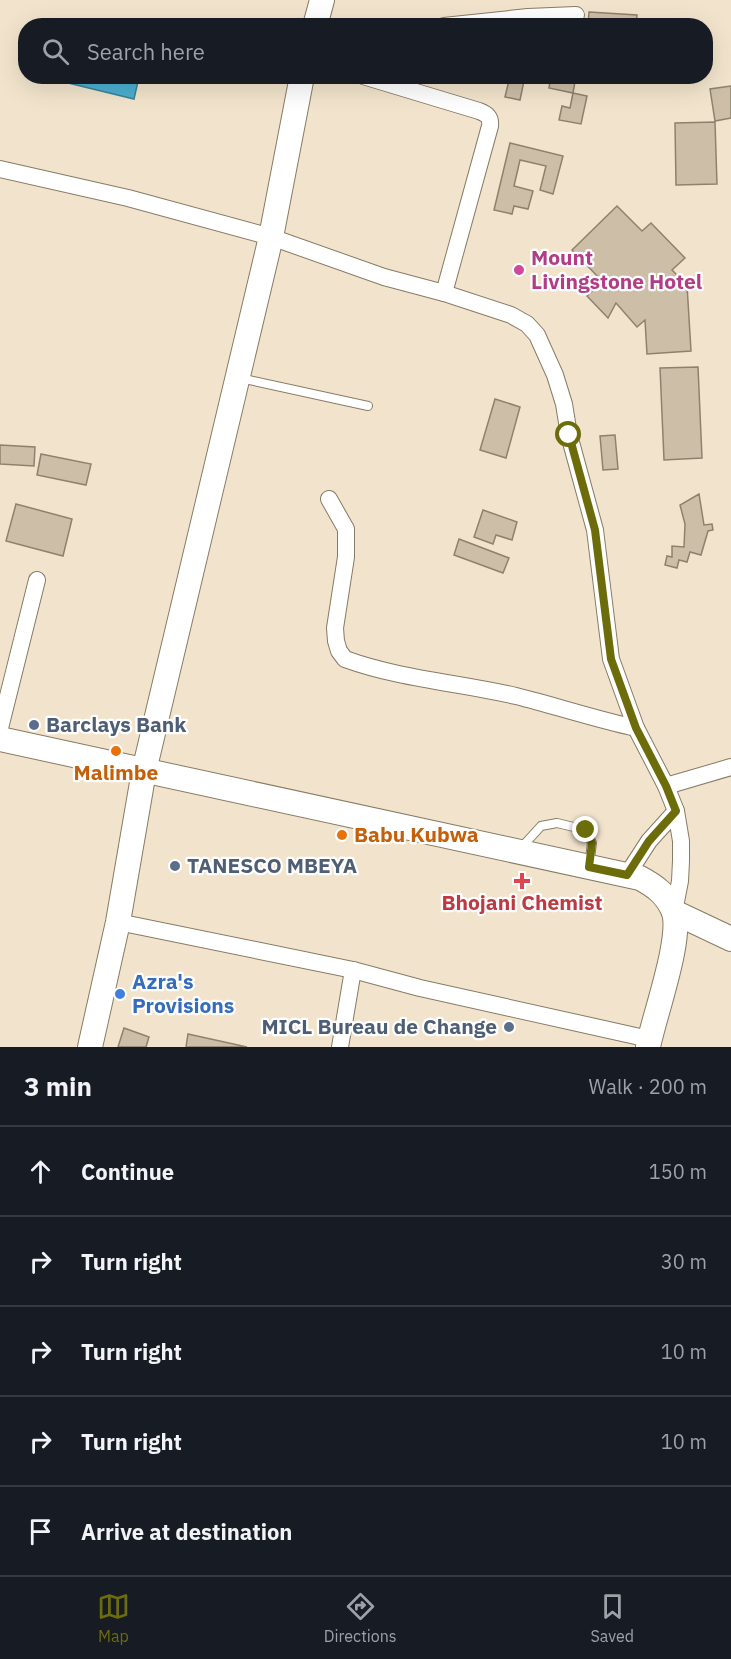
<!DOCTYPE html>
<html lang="en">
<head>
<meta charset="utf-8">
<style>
  :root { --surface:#171b24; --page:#242831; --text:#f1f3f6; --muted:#9ea1a6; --line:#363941; --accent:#6c6c0b }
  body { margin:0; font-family:"IBM Plex Sans",sans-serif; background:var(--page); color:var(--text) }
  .stop { position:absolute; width:18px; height:18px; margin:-14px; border:4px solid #6c6c0b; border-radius:50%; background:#fff }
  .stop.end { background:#6c6c0b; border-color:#fff; box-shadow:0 2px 6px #0008 }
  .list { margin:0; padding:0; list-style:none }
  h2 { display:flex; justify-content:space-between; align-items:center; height:78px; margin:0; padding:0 24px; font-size:26px }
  h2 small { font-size:20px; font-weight:400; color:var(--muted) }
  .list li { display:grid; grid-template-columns:39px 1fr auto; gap:18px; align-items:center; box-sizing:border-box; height:90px; padding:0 24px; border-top:2px solid var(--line) }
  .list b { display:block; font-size:22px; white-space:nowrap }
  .list em { font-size:20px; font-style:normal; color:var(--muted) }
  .icon { flex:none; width:33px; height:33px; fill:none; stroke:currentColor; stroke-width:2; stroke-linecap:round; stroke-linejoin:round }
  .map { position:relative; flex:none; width:731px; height:1047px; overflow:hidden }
  .search { position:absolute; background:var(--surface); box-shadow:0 6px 24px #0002; left:18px; right:18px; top:18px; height:66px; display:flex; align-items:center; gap:15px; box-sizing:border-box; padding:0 21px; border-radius:24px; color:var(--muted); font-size:22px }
  .sheet { height:528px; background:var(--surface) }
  nav { display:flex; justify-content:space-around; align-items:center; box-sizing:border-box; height:84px; border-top:2px solid var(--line); background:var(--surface); font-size:16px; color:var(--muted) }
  nav a { display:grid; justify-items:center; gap:3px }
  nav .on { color:var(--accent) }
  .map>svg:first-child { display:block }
  .water { fill:#4bafd0; stroke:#3d8296; stroke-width:1.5 }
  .building { fill:#ccbea7; stroke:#8f826c; stroke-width:1.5 }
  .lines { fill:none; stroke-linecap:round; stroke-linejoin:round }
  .lane-casing { stroke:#887b65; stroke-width:10 }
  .street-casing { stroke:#887b65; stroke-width:18 }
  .secondary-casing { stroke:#887b65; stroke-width:26 }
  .lane { stroke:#fff; stroke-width:8 }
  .street { stroke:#fff; stroke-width:16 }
  .secondary { stroke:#fff; stroke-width:24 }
  .route { stroke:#6c6c0b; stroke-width:8 }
  .hotel-dot { fill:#d1479c; stroke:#fff; stroke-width:2 }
  .service-dot { fill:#5c6f8a; stroke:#fff; stroke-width:2 }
  .food-dot { fill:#e8710a; stroke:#fff; stroke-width:2 }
  .health-dot { fill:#e0444e; stroke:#fff; stroke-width:2 }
  .shop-dot { fill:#3f7fe0; stroke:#fff; stroke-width:2 }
  .labels { text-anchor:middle; stroke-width:4.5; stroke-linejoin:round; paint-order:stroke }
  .hotel-label { font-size:21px; font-weight:bold; fill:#b23c85; stroke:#fff; text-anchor:start }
  .service-label { font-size:21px; font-weight:bold; fill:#4e5e75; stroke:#fff; text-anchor:start }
  .food-label { font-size:21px; font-weight:bold; fill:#c56008; stroke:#fff }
  .health-label { font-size:21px; font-weight:bold; fill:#be3a42; stroke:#fff }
  .shop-label { font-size:21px; font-weight:bold; fill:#366cbe; stroke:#fff; text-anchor:start }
</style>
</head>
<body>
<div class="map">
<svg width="731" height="1047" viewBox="0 0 731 1047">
  <rect width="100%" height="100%" fill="#f2e4cc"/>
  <path class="water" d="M70,77V76L139,77L134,99L68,83Z"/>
  <g class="building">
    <path d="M589,12L637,15L636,26H588Z"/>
    <path d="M510,76H525L520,100L505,97Z"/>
    <path d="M551,76H576L573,93L549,88Z"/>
    <path d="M731,86V118L715,121L710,89Z"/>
    <path d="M573,93L587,96L581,124L559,120L562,106L570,108Z"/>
    <path d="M715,122L717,184L676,185L675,123Z"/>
    <path d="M510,143L563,156L553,194L540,190L546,166L520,160L514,186L533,191L528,209L514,206L512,214L494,210Z"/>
    <path d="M617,206L642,231L651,223L685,258L672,270L687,285L691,351L647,354L645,320L637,327L616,303L608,318L587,296L602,281L572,250Z"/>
    <path d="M698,367L702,458L664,460L660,368Z"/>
    <path d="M495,399L520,407L506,458L480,450Z"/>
    <path d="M615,435L618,469L603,470L600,436Z"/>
    <path d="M0,445L35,447L34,466L0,464Z"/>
    <path d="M41,454L91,464L86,485L37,475Z"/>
    <path d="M699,494L704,525L712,524L713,530L708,531L701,555L690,552L687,562L679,560L677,568L665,565L667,556L672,557V546L684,547L685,524L680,505Z"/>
    <path d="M16,504L72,519L63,556L6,541Z"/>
    <path d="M483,510L517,522L512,540L496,535L493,544L474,537Z"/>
    <path d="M459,539L509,558L503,573L454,555Z"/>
    <path d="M124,1028L149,1037L146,1047H118Z"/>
    <path d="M188,1034L247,1047H186Z"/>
  </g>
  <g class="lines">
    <g class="lane-casing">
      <g id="lane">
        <path d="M240,378L368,406"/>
        <path d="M521,848L541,826L557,823L586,830L592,843L589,866"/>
      </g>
    </g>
    <g class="street-casing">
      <g id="street">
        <path d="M444,26L528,17L576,15"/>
        <path d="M363,76L479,111C487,114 491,117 490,126L444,293"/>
        <path d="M0,169L128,198L271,237L384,277L444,293L511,315L527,324L537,335L555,375L564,404L569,435L595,530L611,659L636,728L666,786L676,811L681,841V861L680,881L674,912"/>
        <path d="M329,499L346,529V557L335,628L336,641L339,651L345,659C400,679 460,683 516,696C556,706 595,719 636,728"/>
        <path d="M0,728L37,580"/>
        <path d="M666,786L731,767"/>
        <path d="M627,875L649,841L676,811"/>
        <path d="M118,922L353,970L420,988L649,1039"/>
        <path d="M340,1047L353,970"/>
      </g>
    </g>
    <g class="secondary-casing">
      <g id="secondary">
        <path d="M315,26L322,0"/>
        <path d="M0,739L640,878C655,886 666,894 673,910C684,935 654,1016 648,1047"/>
        <path d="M674,912L731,939"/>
        <path d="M90,1047L118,922L144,771L271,237L302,76"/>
      </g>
    </g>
    <use href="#lane" class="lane"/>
    <use href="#street" class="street"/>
    <use href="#secondary" class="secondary"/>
  </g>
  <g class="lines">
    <path class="route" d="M569,435L595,530L611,659L636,728L666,786L676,811L649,841L627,875L589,867L592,843L586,830"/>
  </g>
  <circle class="hotel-dot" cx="519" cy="270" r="6"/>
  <g class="service-dot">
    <circle cx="34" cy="725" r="6"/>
    <circle cx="175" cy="866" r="6"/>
    <circle cx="509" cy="1027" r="6"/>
  </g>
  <g class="food-dot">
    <circle cx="116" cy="751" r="6"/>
    <circle cx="342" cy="835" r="6"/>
  </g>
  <path class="health-dot" d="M519 872h6v6h6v6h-6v6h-6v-6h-6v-6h6z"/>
  <circle class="shop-dot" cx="120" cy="994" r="6"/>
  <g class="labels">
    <g class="hotel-label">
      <text x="531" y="265">Mount<tspan x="531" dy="24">Livingstone Hotel</tspan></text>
    </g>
    <g class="service-label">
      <text x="46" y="732">Barclays Bank</text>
      <text x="187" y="873">TANESCO MBEYA</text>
      <text x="497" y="1034" text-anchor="end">MICL Bureau de Change</text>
    </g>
    <g class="food-label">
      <text x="116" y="780">Malimbe</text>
      <text x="354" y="842" text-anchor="start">Babu Kubwa</text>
    </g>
    <g class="health-label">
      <text x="522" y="910">Bhojani Chemist</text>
    </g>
    <g class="shop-label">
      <text x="132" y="989">Azra's<tspan x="132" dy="24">Provisions</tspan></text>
    </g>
  </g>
</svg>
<div class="stop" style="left:569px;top:435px"></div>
<div class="stop end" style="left:586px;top:830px"></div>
<div class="search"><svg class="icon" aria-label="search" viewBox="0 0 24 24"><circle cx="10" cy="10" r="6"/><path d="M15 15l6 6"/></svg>Search here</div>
</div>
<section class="sheet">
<h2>3 min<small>Walk · 200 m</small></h2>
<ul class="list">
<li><svg class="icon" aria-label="ahead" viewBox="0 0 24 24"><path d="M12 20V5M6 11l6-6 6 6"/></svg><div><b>Continue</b></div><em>150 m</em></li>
<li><svg class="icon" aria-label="right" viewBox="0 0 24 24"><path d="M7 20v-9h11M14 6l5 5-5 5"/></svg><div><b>Turn right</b></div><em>30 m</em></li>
<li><svg class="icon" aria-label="right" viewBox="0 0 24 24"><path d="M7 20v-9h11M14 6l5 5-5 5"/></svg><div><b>Turn right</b></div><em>10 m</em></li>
<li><svg class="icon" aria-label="right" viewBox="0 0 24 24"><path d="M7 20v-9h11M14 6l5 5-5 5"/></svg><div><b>Turn right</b></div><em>10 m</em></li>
<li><svg class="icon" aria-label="arrive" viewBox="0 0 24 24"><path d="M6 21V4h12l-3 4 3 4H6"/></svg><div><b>Arrive at destination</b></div></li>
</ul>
</section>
<nav>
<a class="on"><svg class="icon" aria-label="map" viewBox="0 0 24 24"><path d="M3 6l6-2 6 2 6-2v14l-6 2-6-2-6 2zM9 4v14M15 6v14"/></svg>Map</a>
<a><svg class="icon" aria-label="directions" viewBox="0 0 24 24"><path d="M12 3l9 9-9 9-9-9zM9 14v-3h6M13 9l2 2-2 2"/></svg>Directions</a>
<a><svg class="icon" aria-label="saved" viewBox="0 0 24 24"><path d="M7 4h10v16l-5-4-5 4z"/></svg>Saved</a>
</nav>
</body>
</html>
